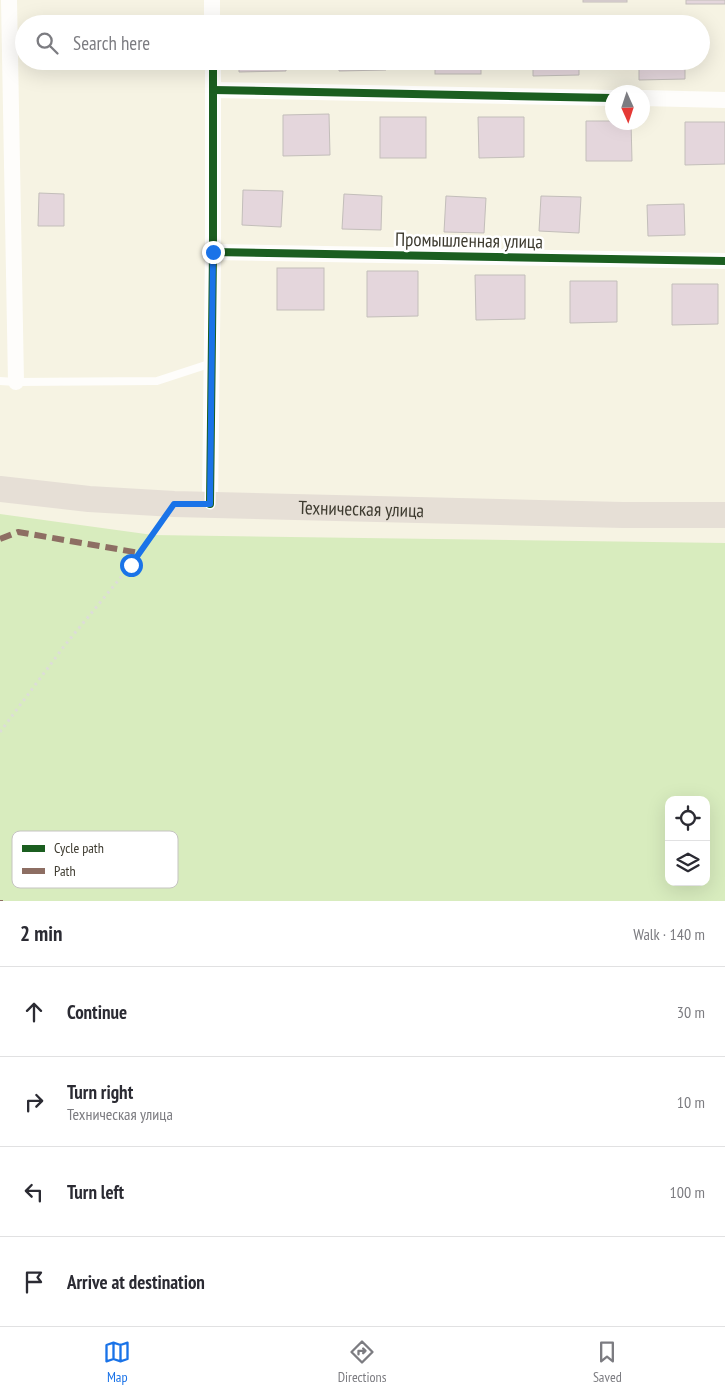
<!DOCTYPE html>
<html lang="en">
<head>
<meta charset="utf-8">
<style>
  :root { --surface:#fff; --page:#f7f7f7; --text:#2b2b33; --muted:#7c7c81; --line:#e1e1e2; --accent:#1a73e8 }
  body { margin:0; font-family:"PT Sans Narrow",sans-serif; background:var(--page); color:var(--text) }
  .controls { position:absolute; right:15px; bottom:15px; display:grid; overflow:hidden; border-radius:10px; box-shadow:0 5px 20px #0002 }
  .controls button { width:45px; height:45px; display:grid; place-items:center; padding:0; border:0; border-bottom:1px solid var(--line); background:var(--surface); color:var(--text); font:25px sans-serif }
  .compass { position:absolute; left:605px; top:85px; width:45px; height:45px; border-radius:50%; background:var(--surface); box-shadow:0 5px 20px #0002; rotate:177deg }
  .stop { position:absolute; width:15px; height:15px; margin:-11px; border:4px solid #1a73e8; border-radius:50%; background:#fff }
  .stop.end { background:#1a73e8; border-color:#fff; box-shadow:0 1px 5px #0008 }
  .list { margin:0; padding:0; list-style:none }
  h2 { display:flex; justify-content:space-between; align-items:center; height:65px; margin:0; padding:0 20px; font-size:21px }
  h2 small { font-size:16px; font-weight:400; color:var(--muted) }
  .list li { display:grid; grid-template-columns:32px 1fr auto; gap:15px; align-items:center; box-sizing:border-box; height:90px; padding:0 20px; border-top:1px solid var(--line) }
  .list b { display:block; font-size:19px; white-space:nowrap }
  .list p { margin:0; font-size:16px; white-space:nowrap; color:var(--muted) }
  .list em { font-size:16px; font-style:normal; color:var(--muted) }
  .icon { flex:none; width:28px; height:28px; fill:none; stroke:currentColor; stroke-width:2; stroke-linecap:round; stroke-linejoin:round }
  .map { position:relative; flex:none; width:725px; height:901px; overflow:hidden }
  .search { position:absolute; background:var(--surface); box-shadow:0 5px 20px #0002; left:15px; right:15px; top:15px; height:55px; display:flex; align-items:center; gap:12px; box-sizing:border-box; padding:0 18px; border-radius:28px; color:var(--muted); font-size:19px }
  .sheet { height:425px; background:var(--surface) }
  nav { display:flex; justify-content:space-around; align-items:center; box-sizing:border-box; height:70px; border-top:1px solid var(--line); background:var(--surface); font-size:14px; color:var(--muted) }
  nav a { display:grid; justify-items:center; gap:2px }
  nav .on { color:var(--accent) }
  .map>svg:first-child { display:block }
  .green { fill:#d8ecbe; fill-rule:evenodd }
  .building { fill:#e4d6dc; stroke:#c3beba }
  .lines { fill:none; stroke-linecap:round; stroke-linejoin:round }
  .path { stroke:#ddddd8; stroke-width:3; stroke-dasharray:2.5 4; stroke-linecap:butt }
  .lane { stroke:#fefdfb; stroke-width:8 }
  .street { stroke:#fefdfb; stroke-width:16 }
  .primary { stroke:#e6dfd6; stroke-width:26 }
  .quiet { stroke:#8d6e63; stroke-width:6; stroke-dasharray:12 6; stroke-linecap:butt }
  .cycleway-casing { stroke:#fff; stroke-width:11 }
  .cycleway { stroke:#1b5e20; stroke-width:8 }
  .route { stroke:#1a73e8; stroke-width:6 }
  .labels { text-anchor:middle; stroke-width:5; stroke-linejoin:round; paint-order:stroke }
  .street-label { font-size:19px; fill:#3e3b30; stroke:#fff }
  .key { fill:#fff; stroke:#c5c4c1; stroke-width:1 }
  .key-label { font-size:14px; fill:#3e3b30 }
</style>
</head>
<body>
<div class="map">
<svg width="725" height="901" viewBox="0 0 725 901">
  <rect width="100%" height="100%" fill="#f6f3e3"/>
  <path class="green" d="M0,514L153,535L725,543V901H0ZM669,800H706V882H669Z"/>
  <g class="building">
    <rect x="583" y="0" width="44" height="2"/>
    <rect x="686" y="0" width="39" height="4"/>
    <path d="M239,61H286V71L239,72Z"/>
    <path d="M339,61H386V70L339,71Z"/>
    <rect x="435" y="61" width="46" height="13"/>
    <path d="M533,61H579V75L533,76Z"/>
    <path d="M639,61H685V79L639,80Z"/>
    <path d="M329,114L330,155L283,156V115Z"/>
    <rect x="380" y="117" width="46" height="41"/>
    <path d="M478,117H524V157L479,158Z"/>
    <path d="M586,121H612V122H631L632,161H586Z"/>
    <path d="M685,122H725V164L685,165Z"/>
    <path d="M243,190L283,191L281,227L242,225Z"/>
    <path d="M39,193L64,194V226H38Z"/>
    <path d="M344,194L382,196L381,230L342,229Z"/>
    <path d="M446,196L486,198L484,233L444,232Z"/>
    <path d="M541,196L581,197L579,233L539,231Z"/>
    <path d="M684,204L685,235L648,236L647,205Z"/>
    <rect x="277" y="268" width="47" height="42"/>
    <path d="M367,271H418V316L367,317Z"/>
    <path d="M475,275H525V319L476,320Z"/>
    <path d="M570,281H617V322L570,323Z"/>
    <path d="M672,284H718V324L672,325Z"/>
  </g>
  <g class="lines">
    <path class="path" d="M0,732L65,645L131,565L160,523"/>
    <path class="lane" d="M0,381L16,382L157,381L212,363"/>
    <g class="street">
      <path d="M9,0L16,382"/>
      <path d="M212,0V24"/>
      <path d="M213,90L612,98"/>
      <path d="M642,98L725,100"/>
      <path d="M213,252L725,261"/>
      <path d="M210,504L213,252V61"/>
    </g>
    <path class="primary" id="s1" d="M0,489L89,499L174,504L623,515H725"/>
    <g class="quiet">
      <path d="M0,539L18,532L140,553"/>
      <path d="M0,900V901"/>
    </g>
    <g class="cycleway-casing">
      <g id="cycleway">
        <path d="M213,90L612,98"/>
        <path d="M213,252L725,261"/>
        <path d="M210,504L213,252V61"/>
      </g>
    </g>
    <use href="#cycleway" class="cycleway"/>
  </g>
  <g class="lines">
    <path class="route" d="M131,565L174,504H210L213,252"/>
  </g>
  <g class="labels">
    <g class="street-label">
      <text transform="translate(469 240) rotate(1)" y="7">Промышленная улица</text>
      <text dy="7" stroke="none"><textPath href="#s1" startOffset="362">Техническая улица</textPath></text>
    </g>
  </g>
  <rect x="12" y="831" width="166" height="57" rx="8" class="key"/>
  <rect x="22" y="845" width="23" height="7" fill="#1b5e20"/>
  <rect x="22" y="868" width="23" height="6" fill="#8d6e63"/>
  <g class="key-label">
    <text x="54" y="853">Cycle path</text>
    <text x="54" y="876">Path</text>
  </g>
</svg>
<div class="controls">
<button><svg class="icon" aria-label="locate" viewBox="0 0 24 24"><circle cx="12" cy="12" r="6"/><path d="M12 2v4M12 18v4M2 12h4M18 12h4"/></svg></button>
<button><svg class="icon" aria-label="layers" viewBox="0 0 24 24"><path d="M12 4l9 5-9 5-9-5zM3 14l9 5 9-5"/></svg></button>
</div>
<svg class="compass" viewBox="-18 -18 36 36"><path d="M0-13l5 13h-10z" fill="#e53935"/><path d="M0 13l5-13h-10z" fill="#7c7c81"/></svg>
<div class="stop" style="left:131px;top:565px"></div>
<div class="stop end" style="left:213px;top:252px"></div>
<div class="search"><svg class="icon" aria-label="search" viewBox="0 0 24 24"><circle cx="10" cy="10" r="6"/><path d="M15 15l6 6"/></svg>Search here</div>
</div>
<section class="sheet">
<h2>2 min<small>Walk · 140 m</small></h2>
<ul class="list">
<li><svg class="icon" aria-label="ahead" viewBox="0 0 24 24"><path d="M12 20V5M6 11l6-6 6 6"/></svg><div><b>Continue</b></div><em>30 m</em></li>
<li><svg class="icon" aria-label="right" viewBox="0 0 24 24"><path d="M7 20v-9h11M14 6l5 5-5 5"/></svg><div><b>Turn right</b><p>Техническая улица</p></div><em>10 m</em></li>
<li><svg class="icon" aria-label="left" viewBox="0 0 24 24"><path d="M17 20v-9H6M10 6l-5 5 5 5"/></svg><div><b>Turn left</b></div><em>100 m</em></li>
<li><svg class="icon" aria-label="arrive" viewBox="0 0 24 24"><path d="M6 21V4h12l-3 4 3 4H6"/></svg><div><b>Arrive at destination</b></div></li>
</ul>
</section>
<nav>
<a class="on"><svg class="icon" aria-label="map" viewBox="0 0 24 24"><path d="M3 6l6-2 6 2 6-2v14l-6 2-6-2-6 2zM9 4v14M15 6v14"/></svg>Map</a>
<a><svg class="icon" aria-label="directions" viewBox="0 0 24 24"><path d="M12 3l9 9-9 9-9-9zM9 14v-3h6M13 9l2 2-2 2"/></svg>Directions</a>
<a><svg class="icon" aria-label="saved" viewBox="0 0 24 24"><path d="M7 4h10v16l-5-4-5 4z"/></svg>Saved</a>
</nav>
</body>
</html>
